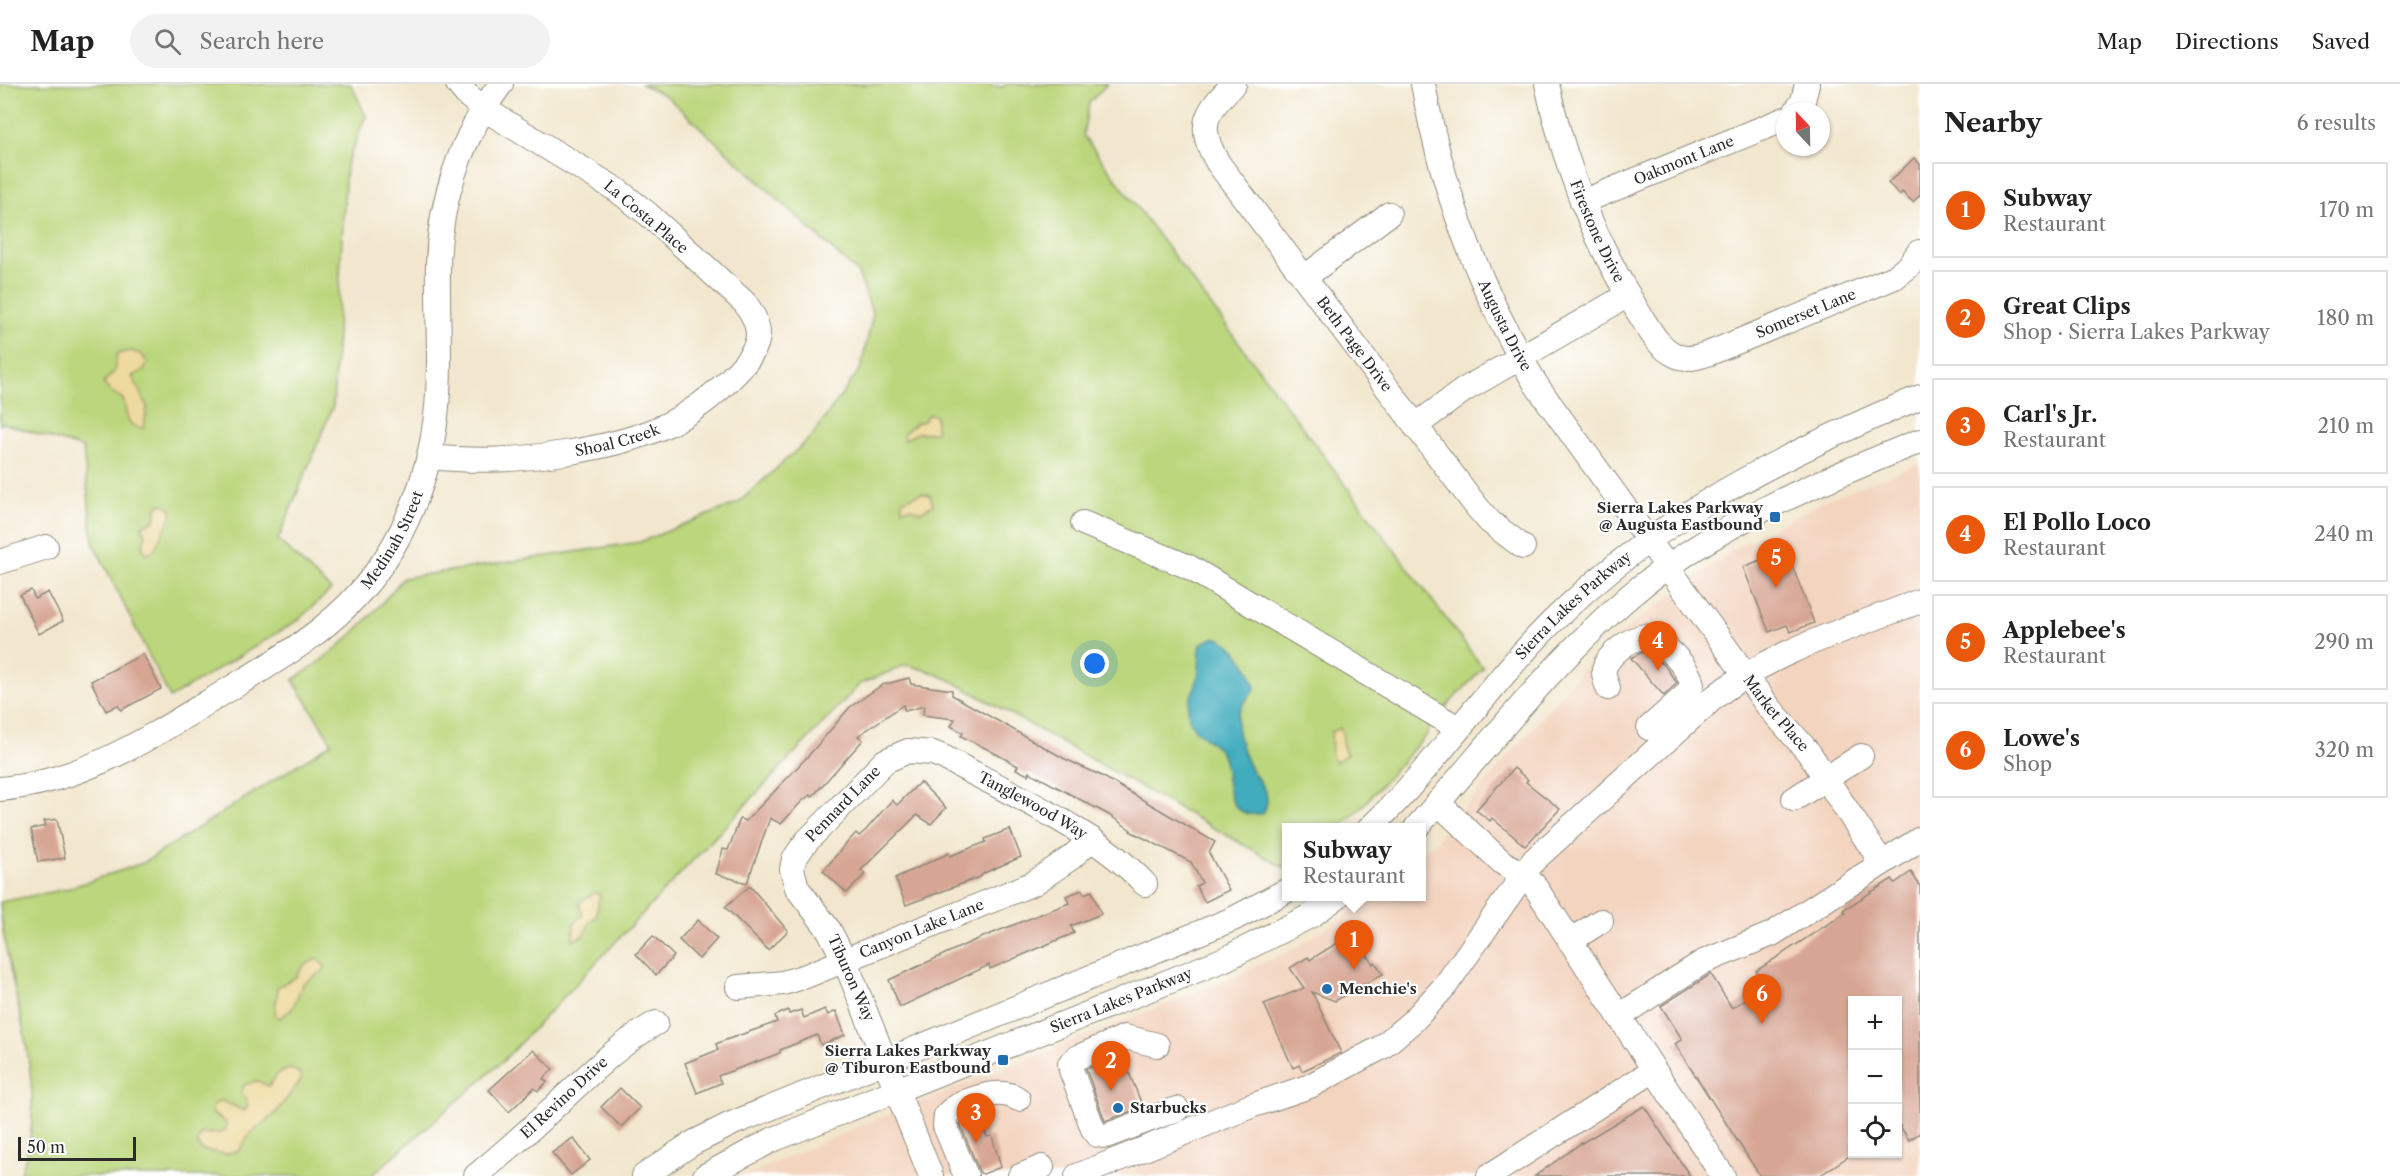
<!DOCTYPE html>
<html lang="en">
<head>
<meta charset="utf-8">
<style>
  :root { --surface:#fff; --page:#f2f2f2; --text:#222; --muted:#767676; --line:#e0e0e0; --accent:#ea580c }
  body { margin:0; font-family:"Libre Caslon Text",serif; background:var(--page); color:var(--text) }
  .controls { position:absolute; right:18px; bottom:18px; display:grid; overflow:hidden; border-radius:0px; box-shadow:0 2px 4px #0004 }
  .controls button { width:54px; height:54px; display:grid; place-items:center; padding:0; border:0; border-bottom:2px solid var(--line); background:var(--surface); color:var(--text); font:30px sans-serif }
  .compass { position:absolute; left:1776px; top:18px; width:54px; height:54px; border-radius:50%; background:var(--surface); box-shadow:0 2px 4px #0004; rotate:338deg }
  .scale { position:absolute; left:18px; bottom:15px; width:118px; box-sizing:border-box; padding-left:6px; border:3px solid #2b2b2b; border-top:0; font-size:16px; line-height:21px; white-space:nowrap; color:#2b2b2b; -webkit-text-stroke:4px #fff; paint-order:stroke }
  .you { position:absolute; left:1095px; top:580px; width:21px; height:21px; margin:-15px; border:4px solid #fff; border-radius:50%; background:#1a73e8; box-shadow:0 0 0 9px #1a73e833 }
  .badge { display:grid; place-items:center; width:39px; height:39px; border-radius:50%; background:var(--accent); color:#fff; font-size:20px; font-weight:700 }
  .pin { position:absolute; translate:-50% -50px; filter:drop-shadow(0 2px 3px #0008) }
  .pin::after { content:''; position:absolute; top:32px; width:21px; height:18px; background:inherit; clip-path:polygon(0 0,100% 0,50% 100%) }
  .popup { position:absolute; left:1282px; top:739px; width:144px; height:78px; box-sizing:border-box; display:grid; place-content:center; border-radius:0px; background:var(--surface); filter:drop-shadow(0 2px 4px #0005); font-size:20px; white-space:nowrap; color:var(--muted) }
  .popup b { font-size:22px; color:var(--text) }
  .popup::after { content:''; position:absolute; left:50%; top:100%; margin-left:-12px; border:12px solid transparent; border-top-color:var(--surface) }
  .list { margin:0; padding:0; list-style:none }
  h2 { display:flex; justify-content:space-between; align-items:center; height:78px; margin:0; padding:0 24px; font-size:26px }
  h2 small { font-size:20px; font-weight:400; color:var(--muted) }
  .list li { display:grid; grid-template-columns:39px 1fr auto; gap:18px; align-items:center; box-sizing:border-box; height:96px; margin:0 12px 12px; padding:0 12px; border:2px solid var(--line); border-radius:0px }
  .list b { display:block; font-size:22px; white-space:nowrap }
  .list p { margin:0; font-size:20px; white-space:nowrap; color:var(--muted) }
  .list em { font-size:20px; font-style:normal; color:var(--muted) }
  .icon { flex:none; width:33px; height:33px; fill:none; stroke:currentColor; stroke-width:2; stroke-linecap:round; stroke-linejoin:round }
  .map { position:relative; flex:none; width:1920px; height:1092px; overflow:hidden }
  header { display:flex; align-items:center; gap:36px; box-sizing:border-box; height:84px; padding:0 30px; background:var(--surface); border-bottom:2px solid var(--line) }
  header strong { font-size:28px }
  nav { display:flex; gap:33px; margin-inline-start:auto; font-size:21px }
  .search { width:420px; height:54px; background:var(--page); display:flex; align-items:center; gap:15px; box-sizing:border-box; padding:0 21px; border-radius:33px; color:var(--muted); font-size:22px }
  main { display:flex }
  aside { flex:1; background:var(--surface) }
  .map>svg:first-child { display:block }
  .built { fill:#f3d4bf; fill-rule:evenodd }
  .green { fill:#bbd67b; stroke:#738053; stroke-width:1.5 }
  .sand { fill:#eeda9e; stroke:#8c8264; stroke-width:1.5 }
  .water { fill:#3facbd; stroke:#356c74; stroke-width:1.5 }
  .building { fill:#d7a593 }
  .lines { fill:none; stroke-linecap:round; stroke-linejoin:round }
  .minor-casing { stroke:#8e897c; stroke-width:26 }
  .minor { stroke:#fff; stroke-width:24 }
  .poi-dot { fill:#1f6fb2; stroke:#fff; stroke-width:2 }
  .labels { text-anchor:middle; stroke-width:4.5; stroke-linejoin:round; paint-order:stroke }
  .street-label { font-size:15px; fill:#2b2b2b; stroke:#fff }
  .poi-label { font-size:15px; font-weight:bold; fill:#2b2b2b; stroke:#fff; text-anchor:end }
</style>
</head>
<body>
<header>
<strong>Map</strong>
<div class="search"><svg class="icon" aria-label="search" viewBox="0 0 24 24"><circle cx="10" cy="10" r="6"/><path d="M15 15l6 6"/></svg>Search here</div>
<nav><a>Map</a><a>Directions</a><a>Saved</a></nav>
</header>
<main>
<div class="map">
<svg width="1920" height="1092" viewBox="0 0 1920 1092">
  <rect width="100%" height="100%" fill="#fff"/>
  <filter id="ink" filterUnits="userSpaceOnUse"><feTurbulence type="fractalNoise" baseFrequency=".0167" numOctaves="2"/><feDisplacementMap in="SourceGraphic" scale="12" xChannelSelector="R" yChannelSelector="G"/><feConvolveMatrix kernelMatrix="1 2 1 2 8 2 1 2 1" color-interpolation-filters="sRGB"/></filter>
  <filter id="wash" filterUnits="userSpaceOnUse"><feTurbulence type="fractalNoise" baseFrequency=".008" numOctaves="4" result="noise"/><feDisplacementMap in="SourceGraphic" scale="24" xChannelSelector="R" yChannelSelector="G"/><feGaussianBlur stdDeviation="1.35" result="paint"/><feColorMatrix in="noise" values="0 0 0 0 0 0 0 0 0 0 0 0 0 0 0 0 0 1.4 0 .05"/><feComposite in="paint" operator="in"/></filter>
  <g filter="url(#wash)">
    <rect width="100%" height="100%" fill="#f2e7ce"/>
    <path class="built" d="M1920,379V1092H745L860,1042L1234,893L1299,862L1372,813L1422,812V769L1436,757L1583,585L1629,543L1732,466L1828,415ZM1852,916H1898V1070H1852Z"/>
    <g class="green">
      <path d="M0,0H351L366,32L346,81L333,322L278,456L331,506L297,537L170,614L93,458L83,364L3,339L0,341Z"/>
      <path d="M641,0H984L1003,3L1006,0H1107L1089,19L1083,51L1483,584L1432,638L1427,650L1359,726L1339,743L1286,744L1285,784L952,597L929,587L906,581L860,600L503,977L371,1092H19C56,1009 5,904 0,818L66,805L143,779L332,659L293,596C341,565 368,537 403,494L640,458L738,419L812,352L861,284L873,230L858,189L666,12Z"/>
    </g>
    <g class="sand">
      <path d="M131,267L141,270L147,278L144,286L132,292L147,322L144,344C124,344 128,329 123,315L110,307L103,299L114,288L117,270Z"/>
      <path d="M929,330L936,332V348L917,349L904,356L903,350L916,339L923,337Z"/>
      <path d="M921,409L930,411L933,421L921,428L912,424L902,425V417Z"/>
      <path d="M164,420L171,425L172,431L154,466L147,469L142,464L146,451L142,442L155,436L157,422Z"/>
      <path d="M1340,644C1346,653 1339,661 1347,670L1336,678L1332,673L1331,648Z"/>
      <path d="M594,809L600,810L596,833L590,837L584,851L573,856L574,839L583,831L579,819Z"/>
      <path d="M317,875L325,882L324,886L303,900L292,925L280,934L276,932C273,923 279,914 277,903L296,893L304,881Z"/>
      <path d="M289,985L299,988L301,996L274,1031L251,1049L239,1066L226,1070L201,1066L197,1058L201,1050L220,1049L226,1045V1038L212,1029L213,1021L222,1017L245,1027L248,1021L242,1007L244,1001L257,997L269,1002L278,989Z"/>
    </g>
    <path class="water" d="M1214,553C1233,556 1253,586 1255,605C1248,614 1237,625 1237,637C1236,648 1245,676 1251,685C1260,700 1275,712 1262,730C1216,736 1234,684 1219,666C1207,651 1190,650 1188,628C1187,617 1194,607 1197,597C1201,584 1198,572 1201,560Z"/>
    <g id="blocks">
      <g class="building">
        <path d="M1914,74L1920,80V111L1913,118L1902,108L1900,111L1888,99Z"/>
        <path d="M1778,464L1779,468L1786,465L1814,539L1790,548L1787,541L1769,548L1743,483L1768,473L1766,469Z"/>
        <path d="M31,506L35,515L48,508L63,537L39,550L20,511Z"/>
        <path d="M1644,567L1664,581L1677,599L1664,612L1631,574Z"/>
        <path d="M143,570L161,605L121,626L118,621L106,627L91,597Z"/>
        <path d="M909,594L911,600L952,606V611L1065,675L1102,692L1215,758L1209,769L1229,806L1205,818L1196,802L1202,799L1191,778L1130,747L1131,746L1109,731L1029,688L1028,691L1016,685L1018,682L989,666L961,652L963,649L951,642L955,635L923,631L924,622L905,627L903,621L858,652L863,656L812,713L810,711L802,717L781,740L770,734L747,799L716,790L723,765L728,766L740,735L746,737L810,670L850,623L882,601Z"/>
        <path d="M1514,684L1528,696L1526,698L1560,725L1525,762L1492,734L1490,737L1476,726Z"/>
        <path d="M920,698L946,724L931,740L917,731L861,786L865,790L847,809L823,787L844,762L856,749L859,752L866,746L892,716L897,721Z"/>
        <path d="M57,735L65,774L38,778L31,745L46,742L44,737Z"/>
        <path d="M1010,745L1021,773L984,789L980,793L906,821L895,794L949,769L950,772L986,758L985,755Z"/>
        <path d="M1911,788L1920,802V1049L1909,1056L1898,1039V916H1852V1070L1819,1092H1760L1675,960L1682,955L1661,922L1711,890L1732,924L1766,902L1756,887L1845,829L1843,826L1892,795L1895,799Z"/>
        <path d="M750,802L788,847L768,866L725,823Z"/>
        <path d="M1082,806L1084,810L1092,807L1101,830L1071,842L1074,849L990,885L989,881L900,923L889,896L973,857L1069,819L1066,812Z"/>
        <path d="M698,836L717,855L699,875L679,856Z"/>
        <path d="M1353,849L1373,880L1375,878L1383,890L1335,917L1312,908L1341,969L1302,987L1299,981L1293,984L1264,920L1304,904L1290,884L1308,873L1310,876Z"/>
        <path d="M653,852L674,872L656,891L636,870Z"/>
        <path d="M825,925L828,931L836,927L845,951L821,961L817,951L780,966V969L718,992L721,999L697,1009L685,979L718,966L716,960L723,957L777,938L775,932L788,926L789,930L801,926L804,934Z"/>
        <path d="M533,966L553,985L543,995L547,998L538,1007L534,1004L509,1028L489,1006Z"/>
        <path d="M1122,972L1143,1023L1105,1037L1086,985Z"/>
        <path d="M620,1004L640,1024L621,1043L601,1023Z"/>
        <path d="M1644,1022L1690,1092H1535L1580,1060Z"/>
        <path d="M978,1030L987,1053L992,1052L1001,1083L983,1090L980,1089L960,1040Z"/>
        <path d="M573,1054L590,1076L571,1091L552,1069Z"/>
      </g>
    </g>
  </g>
  <g filter="url(#ink)">
    <use href="#blocks" fill-opacity="0" stroke="#8e897c" stroke-width="1.5"/>
    <g class="lines">
      <g class="minor-casing">
        <g id="minor">
          <path id="s1" d="M1234,0C1205,28 1196,42 1218,79L1476,422L1490,438L1523,463"/>
          <path id="s2" d="M1423,0C1442,107 1481,209 1537,302L1768,622L1809,669L1882,779"/>
          <path id="s3" d="M1547,0C1564,80 1594,156 1637,226C1647,241 1657,263 1675,271C1686,277 1699,273 1710,269L1895,193L1909,182L1919,168"/>
          <path d="M1796,27L1803,17L1807,0"/>
          <path id="s4" d="M1582,118L1785,35"/>
          <path d="M1305,193L1389,130"/>
          <path d="M1415,342L1464,306L1628,211"/>
          <path id="s5" d="M429,373C480,378 515,376 565,369C639,357 686,342 738,287C760,263 766,247 745,219L648,130L617,106L484,25L467,11L458,0"/>
          <path d="M1083,439L1189,483L1458,644"/>
          <path d="M0,478L46,463"/>
          <path d="M1608,604C1606,598 1603,591 1604,585C1608,570 1631,554 1645,552C1663,556 1689,583 1692,601L1687,610L1649,644"/>
          <path id="s6" d="M0,705C84,698 152,652 223,609C272,579 323,551 361,507C403,459 429,395 436,332C442,283 437,233 438,183C439,118 461,52 501,0"/>
          <path d="M1794,715L1861,672"/>
          <path d="M1438,719L1503,779L1523,790L1534,801L1723,1092"/>
          <path id="s7" d="M1370,744C1436,681 1486,604 1551,539C1660,431 1780,372 1920,313"/>
          <path d="M1416,744C1487,664 1551,579 1632,510C1717,439 1819,398 1920,357"/>
          <path d="M1570,857L1601,837"/>
          <path id="s8" d="M738,903L783,899L806,892L1034,799L1072,773L1091,755"/>
          <path d="M1619,932L1703,878L1772,850L1920,755"/>
          <path d="M1157,961L1125,953L1076,974L1070,980L1071,986L1093,1045L1098,1051L1106,1052L1177,1025"/>
          <path id="s9" d="M476,1092C502,1070 528,1048 553,1024C587,993 616,962 656,939"/>
          <path d="M644,1092L691,1060L731,1040L1233,835L1286,807"/>
          <path id="s10" d="M705,1092L772,1056L1225,875L1312,831L1338,812"/>
          <path id="s11" d="M931,1092L845,877L829,846L797,804L792,785L794,775L806,758L885,677L908,667L933,669L945,674C1009,709 1096,747 1145,800"/>
          <path d="M966,1092L945,1042L946,1031C960,1016 1001,1002 1018,1015"/>
          <path d="M1020,1092L1042,1083"/>
          <path d="M1077,1092L1251,1022L1310,1002L1382,963L1414,936L1445,902L1534,776L1711,616C1770,567 1849,545 1920,517"/>
          <path d="M1489,1092L1654,986"/>
        </g>
      </g>
      <use href="#minor" class="minor"/>
    </g>
  </g>
  <g class="poi-dot">
    <rect x="1769" y="427" width="12" height="12" rx="3"/>
    <circle cx="1327" cy="905" r="6"/>
    <rect x="997" y="970" width="12" height="12" rx="3"/>
    <circle cx="1118" cy="1024" r="6"/>
  </g>
  <g class="labels">
    <g class="street-label">
      <text dy="5" stroke="none"><textPath href="#s4" startOffset="110">Oakmont Lane</textPath></text>
      <text transform="translate(646 133) rotate(40)" y="5">La Costa Place</text>
      <text dy="5" stroke="none"><textPath href="#s3" startOffset="156">Firestone Drive</textPath></text>
      <text dy="5" stroke="none"><textPath href="#s3" startOffset="444">Somerset Lane</textPath></text>
      <text dy="5" stroke="none"><textPath href="#s2" startOffset="256">Augusta Drive</textPath></text>
      <text dy="5" stroke="none"><textPath href="#s1" startOffset="318">Beth Page Drive</textPath></text>
      <text dy="5" stroke="none"><textPath href="#s5" startOffset="190">Shoal Creek</textPath></text>
      <text dy="5" stroke="none"><textPath href="#s6" startOffset="478">Medinah Street</textPath></text>
      <text dy="5" stroke="none"><textPath href="#s7" startOffset="302">Sierra Lakes Parkway</textPath></text>
      <text dy="5" stroke="none"><textPath href="#s2" startOffset="730">Market Place</textPath></text>
      <text dy="5" stroke="none"><textPath href="#s11" startOffset="423">Pennard Lane</textPath></text>
      <text dy="5" stroke="none"><textPath href="#s11" startOffset="646">Tanglewood Way</textPath></text>
      <text dy="5" stroke="none"><textPath href="#s8" startOffset="194">Canyon Lake Lane</textPath></text>
      <text transform="translate(851 894) rotate(66)" y="5">Tiburon Way</text>
      <text dy="5" stroke="none"><textPath href="#s10" startOffset="452">Sierra Lakes Parkway</textPath></text>
      <text dy="5" stroke="none"><textPath href="#s9" startOffset="118">El Revino Drive</textPath></text>
    </g>
    <g class="poi-label">
      <text x="1763" y="429">Sierra Lakes Parkway<tspan x="1763" dy="17">@ Augusta Eastbound</tspan></text>
      <text x="1339" y="910" text-anchor="start">Menchie's</text>
      <text x="991" y="972">Sierra Lakes Parkway<tspan x="991" dy="17">@ Tiburon Eastbound</tspan></text>
      <text x="1130" y="1029" text-anchor="start">Starbucks</text>
    </g>
  </g>
</svg>
<div class="controls">
<button>+</button>
<button>−</button>
<button><svg class="icon" aria-label="locate" viewBox="0 0 24 24"><circle cx="12" cy="12" r="6"/><path d="M12 2v4M12 18v4M2 12h4M18 12h4"/></svg></button>
</div>
<svg class="compass" viewBox="-18 -18 36 36"><path d="M0-13l5 13h-10z" fill="#e53935"/><path d="M0 13l5-13h-10z" fill="#767676"/></svg>
<div class="scale">50 m</div>
<div class="you"></div>
<div class="pin badge" style="left:1354px;top:886px">1</div>
<div class="popup"><b>Subway</b>Restaurant</div>
<div class="pin badge" style="left:1111px;top:1007px">2</div>
<div class="pin badge" style="left:976px;top:1059px">3</div>
<div class="pin badge" style="left:1658px;top:587px">4</div>
<div class="pin badge" style="left:1776px;top:504px">5</div>
<div class="pin badge" style="left:1762px;top:940px">6</div>
</div>
<aside>
<h2>Nearby<small>6 results</small></h2>
<ul class="list">
<li><span class="badge">1</span><div><b>Subway</b><p>Restaurant</p></div><em>170 m</em></li>
<li><span class="badge">2</span><div><b>Great Clips</b><p>Shop · Sierra Lakes Parkway</p></div><em>180 m</em></li>
<li><span class="badge">3</span><div><b>Carl's Jr.</b><p>Restaurant</p></div><em>210 m</em></li>
<li><span class="badge">4</span><div><b>El Pollo Loco</b><p>Restaurant</p></div><em>240 m</em></li>
<li><span class="badge">5</span><div><b>Applebee's</b><p>Restaurant</p></div><em>290 m</em></li>
<li><span class="badge">6</span><div><b>Lowe's</b><p>Shop</p></div><em>320 m</em></li>
</ul>
</aside>
</main>
</body>
</html>
